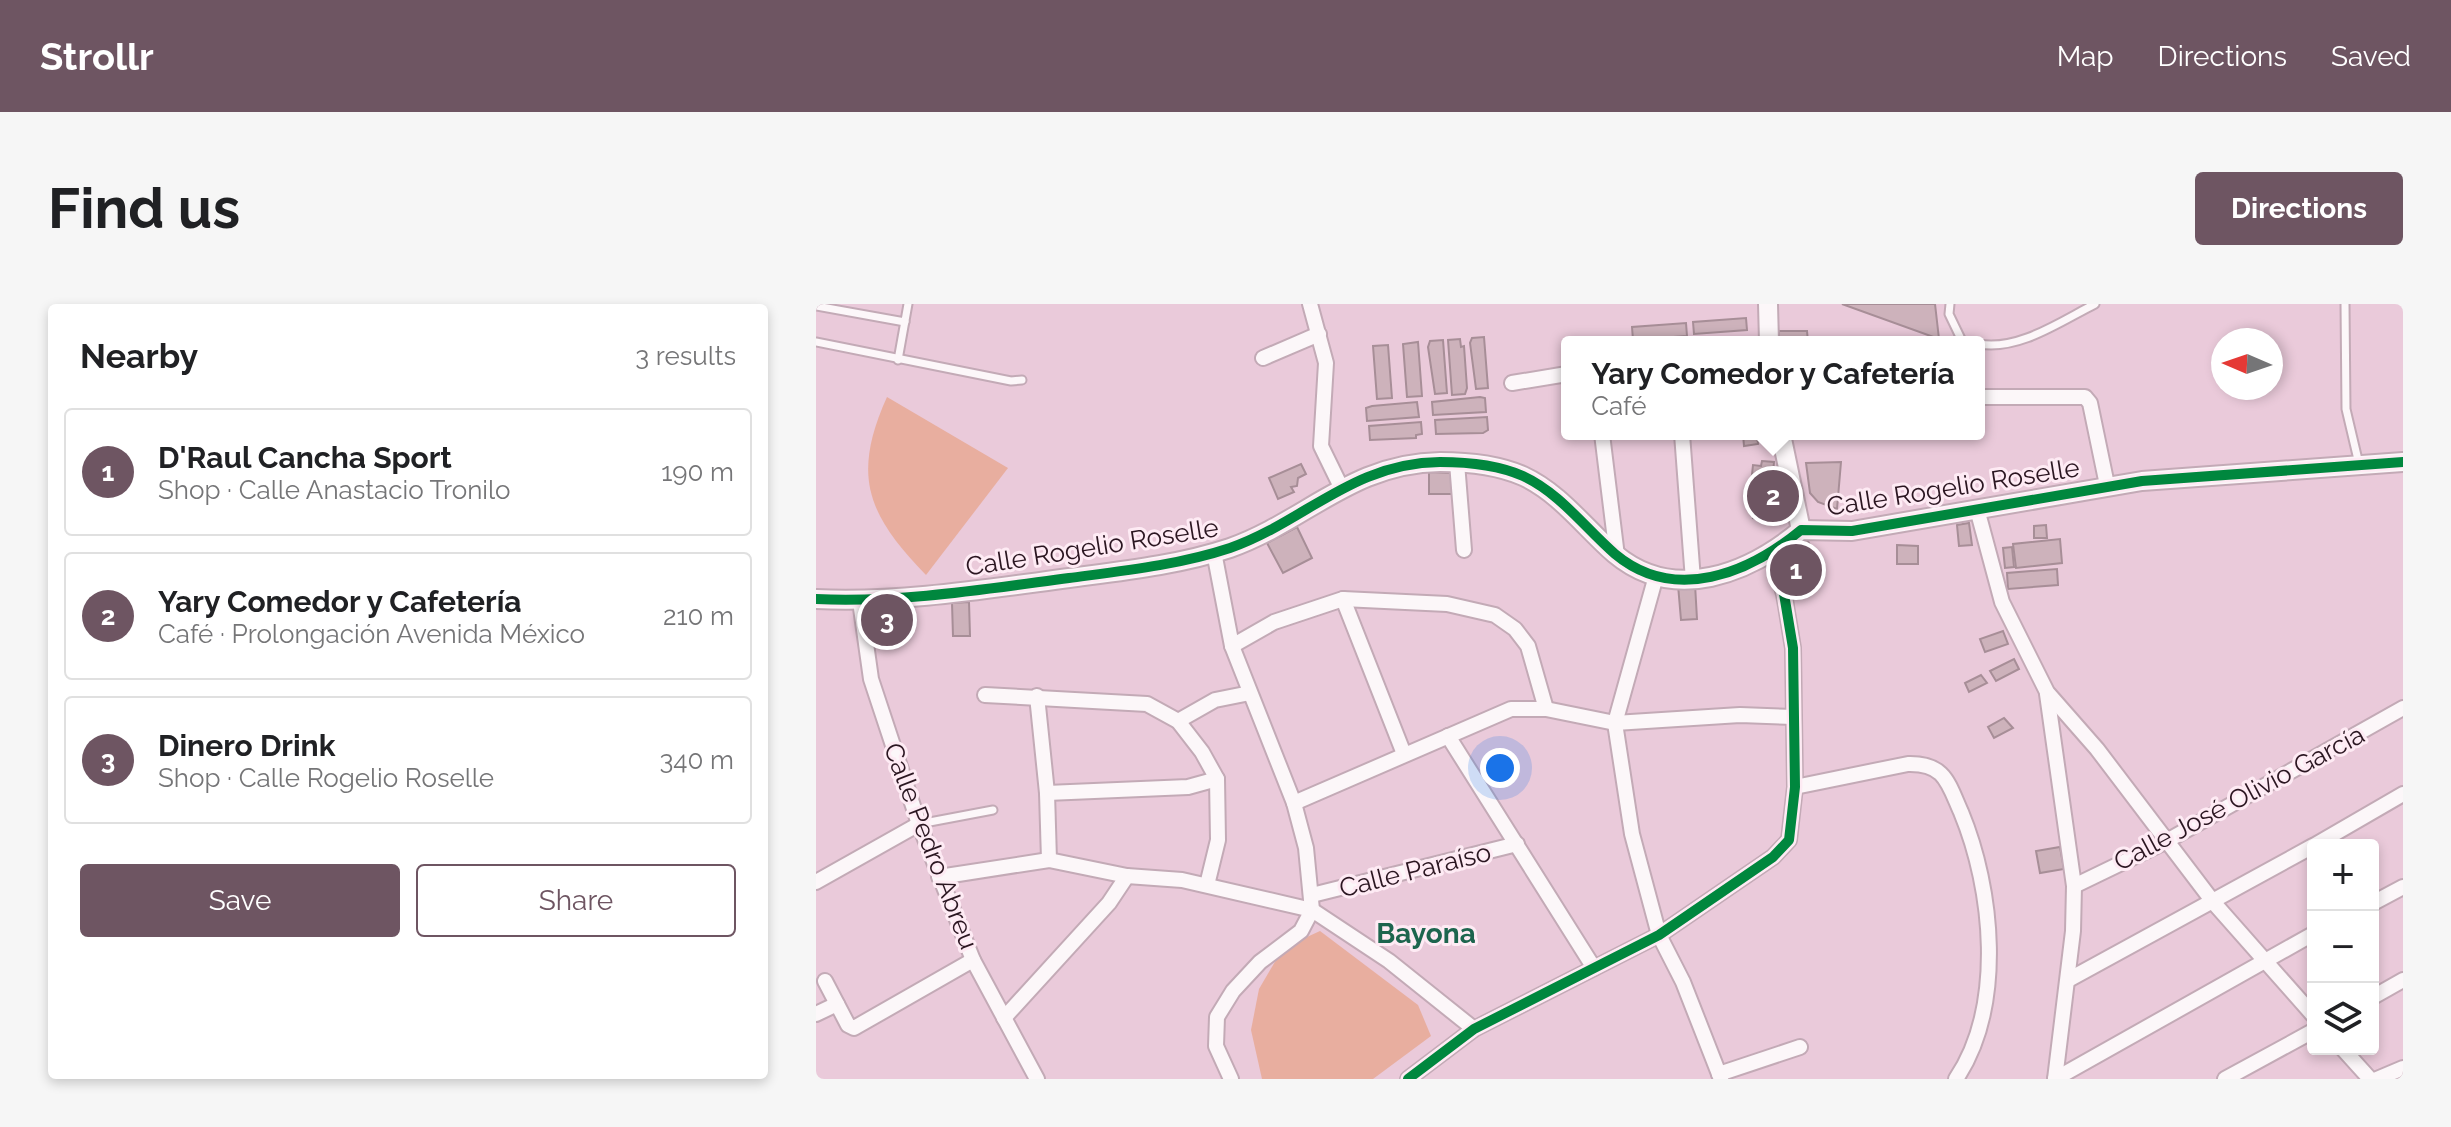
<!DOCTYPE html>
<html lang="en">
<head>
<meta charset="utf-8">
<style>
  :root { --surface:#fff; --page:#f6f6f6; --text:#202124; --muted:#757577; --line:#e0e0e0; --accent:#6e5562 }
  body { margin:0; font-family:Raleway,sans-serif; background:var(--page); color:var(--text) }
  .controls { position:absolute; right:24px; bottom:24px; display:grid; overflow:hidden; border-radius:8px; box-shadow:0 4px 12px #0003 }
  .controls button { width:72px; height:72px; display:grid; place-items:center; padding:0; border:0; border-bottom:2px solid var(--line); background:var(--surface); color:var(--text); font:40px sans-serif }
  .compass { position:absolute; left:1395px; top:24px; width:72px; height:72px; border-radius:50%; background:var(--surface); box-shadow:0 4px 12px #0003; rotate:272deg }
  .you { position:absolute; left:684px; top:464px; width:28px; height:28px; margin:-20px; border:6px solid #fff; border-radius:50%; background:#1a73e8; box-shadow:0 0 0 12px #1a73e833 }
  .badge { display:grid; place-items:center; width:52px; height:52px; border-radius:50%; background:var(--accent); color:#fff; font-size:26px; font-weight:700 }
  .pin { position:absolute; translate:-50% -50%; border:4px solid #fff; box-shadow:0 2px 8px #0006 }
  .popup { position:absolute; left:745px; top:32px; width:424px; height:104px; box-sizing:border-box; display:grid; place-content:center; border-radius:8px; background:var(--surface); filter:drop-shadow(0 2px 6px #0005); font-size:26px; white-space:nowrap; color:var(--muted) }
  .popup b { font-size:30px; color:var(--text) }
  .popup::after { content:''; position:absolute; left:50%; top:100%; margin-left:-16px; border:16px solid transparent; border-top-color:var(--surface) }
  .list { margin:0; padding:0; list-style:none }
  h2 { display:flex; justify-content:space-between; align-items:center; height:104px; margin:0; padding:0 32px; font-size:34px }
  h2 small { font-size:26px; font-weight:400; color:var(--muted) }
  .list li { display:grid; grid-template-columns:52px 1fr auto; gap:24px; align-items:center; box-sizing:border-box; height:128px; margin:0 16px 16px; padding:0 16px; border:2px solid var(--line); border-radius:8px }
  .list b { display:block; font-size:30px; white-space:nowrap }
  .list p { margin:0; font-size:26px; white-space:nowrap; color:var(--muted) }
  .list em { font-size:26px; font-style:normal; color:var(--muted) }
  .actions { display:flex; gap:16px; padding:24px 32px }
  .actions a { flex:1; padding:18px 0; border:2px solid var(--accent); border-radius:8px; text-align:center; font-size:28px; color:var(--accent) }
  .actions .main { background:var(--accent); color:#fff }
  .icon { flex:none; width:44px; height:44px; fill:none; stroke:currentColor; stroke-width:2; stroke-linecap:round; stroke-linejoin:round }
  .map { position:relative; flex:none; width:1587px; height:775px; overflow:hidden; border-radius:8px }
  header { display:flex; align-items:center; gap:48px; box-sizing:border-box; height:112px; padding:0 40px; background:var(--accent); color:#fff }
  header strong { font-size:38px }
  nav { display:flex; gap:44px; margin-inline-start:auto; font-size:28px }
  .intro { display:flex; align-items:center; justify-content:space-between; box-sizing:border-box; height:192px; padding:0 48px }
  h1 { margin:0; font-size:56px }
  .button { padding:20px 36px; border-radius:8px; background:var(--accent); color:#fff; font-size:28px; font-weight:700 }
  main { display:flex; gap:48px; padding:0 48px }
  aside { flex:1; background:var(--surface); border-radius:8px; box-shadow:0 4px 12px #0003 }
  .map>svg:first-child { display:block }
  .green { fill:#e8ae9f }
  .building { fill:#cdb2bb; stroke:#a78e97; stroke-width:2 }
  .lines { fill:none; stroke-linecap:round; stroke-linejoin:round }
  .service-casing { stroke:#c3aab6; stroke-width:11 }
  .minor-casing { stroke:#c3aab6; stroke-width:18 }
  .tertiary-casing { stroke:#c3aab6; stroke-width:22 }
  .service { stroke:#fcf7f9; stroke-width:7 }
  .minor { stroke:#fcf7f9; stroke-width:14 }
  .tertiary { stroke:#fcf7f9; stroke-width:18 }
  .cycleway-casing { stroke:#feebf4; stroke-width:15 }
  .cycleway { stroke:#00873e; stroke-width:10 }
  .labels { text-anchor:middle; stroke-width:6; stroke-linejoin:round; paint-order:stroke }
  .street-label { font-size:26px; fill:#2b1621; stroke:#feebf4 }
  .neighbourhood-label { font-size:28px; font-weight:bold; fill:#1d654e; stroke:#feebf4 }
</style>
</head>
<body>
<header>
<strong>Strollr</strong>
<nav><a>Map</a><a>Directions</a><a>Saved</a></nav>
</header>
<div class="intro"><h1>Find us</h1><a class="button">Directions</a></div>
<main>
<aside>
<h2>Nearby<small>3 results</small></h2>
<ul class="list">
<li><span class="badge">1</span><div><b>D'Raul Cancha Sport</b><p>Shop · Calle Anastacio Tronilo</p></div><em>190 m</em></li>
<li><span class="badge">2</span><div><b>Yary Comedor y Cafetería</b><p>Café · Prolongación Avenida México</p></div><em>210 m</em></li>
<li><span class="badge">3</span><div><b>Dinero Drink</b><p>Shop · Calle Rogelio Roselle</p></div><em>340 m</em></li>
</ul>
<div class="actions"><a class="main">Save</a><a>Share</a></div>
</aside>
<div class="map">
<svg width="1587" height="775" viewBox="0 0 1587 775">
  <rect width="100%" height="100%" fill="#eacada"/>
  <g class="green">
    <path d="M71,93L192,164L110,271C52,211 35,173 71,93Z"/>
    <path d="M504,627L602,701L615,732L557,775H446L435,726L443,685L467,644Z"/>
  </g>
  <g class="building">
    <path d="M1026,0H1119L1123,35Z"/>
    <path d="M930,14L931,26L878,30L877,18Z"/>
    <path d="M870,19L871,32L817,36L816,23Z"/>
    <path d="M963,27H991L992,38H963Z"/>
    <path d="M668,33L672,84L660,85L654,39L656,34Z"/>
    <path d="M644,35L645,43L648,42L651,84L649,90L636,91L632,36Z"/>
    <path d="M627,36L631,89L619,90L612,43L614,37Z"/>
    <path d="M602,38L606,92L591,93L587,40Z"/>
    <path d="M572,41L576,94L561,95L557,42Z"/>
    <path d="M664,93L669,94L670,108L617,111L616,98Z"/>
    <path d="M601,98L603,113L551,117L550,104L556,102Z"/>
    <path d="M671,113L672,126L667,129L620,130L619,116Z"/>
    <path d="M605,118L606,130L600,131V134L554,136L553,122Z"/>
    <path d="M927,130H941L942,140L928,142Z"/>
    <path d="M946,157L958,158L956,180L962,181L958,216L937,214L941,181L935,180L937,161L945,162Z"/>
    <path d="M1025,158L1021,205L1002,198L994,189L990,159Z"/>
    <path d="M485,160L490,170L482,174L481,182L475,183L478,188L462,195L453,174Z"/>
    <path d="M613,168L638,169V190H613Z"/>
    <path d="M1153,219L1156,241L1143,242L1141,221Z"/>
    <path d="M1230,221L1231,234H1218V222Z"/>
    <path d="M395,222L398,231L384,234L381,225Z"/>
    <path d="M481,223L496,254L467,269L451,239Z"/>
    <path d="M991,235L999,252L991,256L982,239Z"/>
    <path d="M1244,235L1246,259L1200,264L1197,240Z"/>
    <path d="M982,239L991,256L982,260L976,246Z"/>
    <path d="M1081,241L1102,242V260H1081Z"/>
    <path d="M1196,243L1198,263L1189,264L1187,244Z"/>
    <path d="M976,246L987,272L979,275L971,254Z"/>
    <path d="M1241,265L1242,281L1192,285L1191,269Z"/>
    <path d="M879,280L881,315L865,316L862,281Z"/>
    <path d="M153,298L154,332H137L136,299Z"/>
    <path d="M83,302L84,324H58L57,309L63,303Z"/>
    <path d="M1187,327L1192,340L1169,348L1164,335Z"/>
    <path d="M1198,355L1203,365L1180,377L1174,367Z"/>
    <path d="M1165,371L1171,379L1153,388L1149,379Z"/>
    <path d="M1188,414L1197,424L1178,434L1172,423Z"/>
    <path d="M1244,543L1248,565L1224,569L1220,547Z"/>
  </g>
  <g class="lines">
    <g class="service-casing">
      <g id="service">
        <path d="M1134,0L1133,10L1146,37L1152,38"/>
        <path d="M1529,0L1530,105L1543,160"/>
        <path d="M0,2L89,18"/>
        <path d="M0,38L195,77L206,76"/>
        <path d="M1163,40C1203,47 1245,17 1279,0"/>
        <path d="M82,56L92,0"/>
        <path d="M103,520L177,506"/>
      </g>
    </g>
    <g class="minor-casing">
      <g id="minor">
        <path d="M494,0L510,59L505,142L525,183"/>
        <path d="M447,54L503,30"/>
        <path d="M696,79L751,70"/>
        <path d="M1163,93H1269L1274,99L1291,181"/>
        <path d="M786,130L801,252"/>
        <path d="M866,130L877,276"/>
        <path d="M641,159L648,246"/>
        <path d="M1161,205L1186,298L1231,388L1281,445L1398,599L1497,711"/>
        <path d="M398,248L416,342L478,499L490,544L496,606L485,627L444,658L417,687L401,713L400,742L415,775"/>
        <path d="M840,272L799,419L816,530L843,631L867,678L905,775"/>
        <path d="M527,295L588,450"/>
        <path d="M44,297L55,375L103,520L157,656L221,775"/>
        <path d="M416,342L458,318L527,295L631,300L679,311L699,325L712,342L730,405"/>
        <path d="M1231,390L1258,582L1257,627L1239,775"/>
        <path d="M169,391L331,400L362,417L386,448L401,475L402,536L391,581"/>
        <path d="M221,392L231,489L372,483L401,475"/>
        <path d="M362,417L399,396L434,389"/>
        <path d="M632,432L778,664"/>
        <path d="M979,483L1092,460C1129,459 1132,479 1145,508C1177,585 1189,702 1140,775"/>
        <path d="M231,489L233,556"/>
        <path d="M478,499L695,405H730L799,419L924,411L978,413"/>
        <path d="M1499,541L1587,490"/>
        <path d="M123,573L233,556L311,572L366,576L496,606L573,657L658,725"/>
        <path d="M0,578L103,520"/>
        <path d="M1258,582L1349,538L1587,404"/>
        <path d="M496,591L701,540"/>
        <path d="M1557,599L1587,583"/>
        <path d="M1252,676L1497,542"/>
        <path d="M9,677L32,721L38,724L157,656"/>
        <path d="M1557,693L1587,676"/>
        <path d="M0,710L21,700"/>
        <path d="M188,714L293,599L311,572"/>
        <path d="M1527,745L1554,775"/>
        <path d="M903,770L984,743"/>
        <path d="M592,775L658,725L843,631L957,553L973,536L979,483L977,344L968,290L956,249"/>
        <path d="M1239,775L1497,630"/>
        <path d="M1409,775L1497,727"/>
        <path d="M1561,775L1587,764"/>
      </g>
    </g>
    <g class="tertiary-casing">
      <g id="tertiary">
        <path d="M952,0L953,38"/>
        <path d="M965,130L985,226"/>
        <path d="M0,295C84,299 170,285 253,274C306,267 363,261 414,244C490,217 536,159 624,158C651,158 682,161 707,172C744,189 769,224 799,250C859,300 933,269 985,226L1036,227L1326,177L1587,158"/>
      </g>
    </g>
    <use href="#service" class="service"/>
    <use href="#minor" class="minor"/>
    <use href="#tertiary" class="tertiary"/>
    <g class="cycleway-casing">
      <g id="cycleway">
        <path d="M0,295C84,299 170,285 253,274C306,267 363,261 414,244C490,217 536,159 624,158C651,158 682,161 707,172C744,189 769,224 799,250C859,300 933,269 985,226L1036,227L1326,177L1587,158"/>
        <path d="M592,775L658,725L843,631L957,553L973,536L979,483L977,344L968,290L956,249"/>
      </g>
    </g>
    <use href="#cycleway" class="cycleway"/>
  </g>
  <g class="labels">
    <g class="street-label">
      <text transform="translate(1137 183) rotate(-9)" y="9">Calle Rogelio Roselle</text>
      <text transform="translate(276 243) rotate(-9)" y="9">Calle Rogelio Roselle</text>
      <text transform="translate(1423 494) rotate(-28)" y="9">Calle José Olivio García</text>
      <text transform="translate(115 542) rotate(69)" y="9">Calle Pedro Abreu</text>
      <text transform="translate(599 566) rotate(-14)" y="9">Calle Paraíso</text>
    </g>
    <g class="neighbourhood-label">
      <text x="610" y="639">Bayona</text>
    </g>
  </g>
</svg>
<div class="controls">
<button>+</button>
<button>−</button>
<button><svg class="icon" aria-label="layers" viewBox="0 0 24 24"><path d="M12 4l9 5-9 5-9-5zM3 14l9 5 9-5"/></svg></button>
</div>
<svg class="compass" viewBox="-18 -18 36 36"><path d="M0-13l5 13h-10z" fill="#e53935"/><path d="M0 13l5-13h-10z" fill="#757577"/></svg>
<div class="you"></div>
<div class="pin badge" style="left:980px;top:266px">1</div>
<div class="pin badge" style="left:957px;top:192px">2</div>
<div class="popup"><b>Yary Comedor y Cafetería</b>Café</div>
<div class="pin badge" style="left:71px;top:316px">3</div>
</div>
</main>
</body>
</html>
